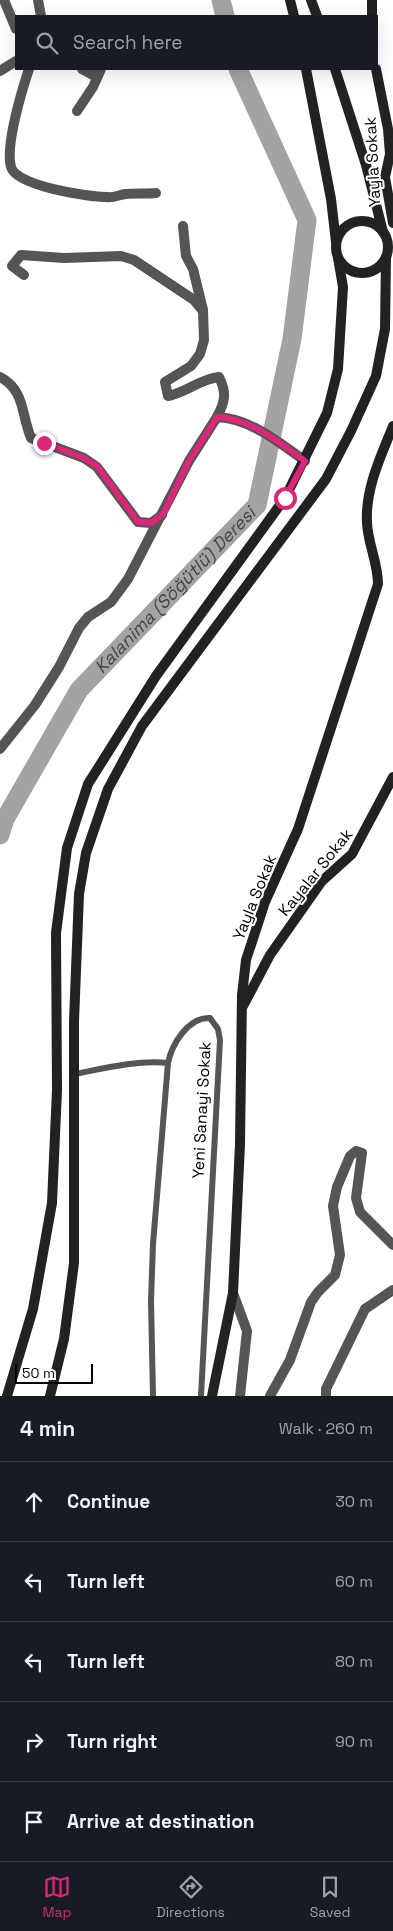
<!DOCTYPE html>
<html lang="en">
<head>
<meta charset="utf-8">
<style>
  :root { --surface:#171b24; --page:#20242c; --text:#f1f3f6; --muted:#9ea1a6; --line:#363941; --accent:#db2777 }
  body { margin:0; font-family:"Space Grotesk",sans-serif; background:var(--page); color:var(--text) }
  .scale { position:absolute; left:15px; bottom:12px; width:78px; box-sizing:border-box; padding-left:5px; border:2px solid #000; border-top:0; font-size:14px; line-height:18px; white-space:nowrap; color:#000; -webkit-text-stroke:4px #fff; paint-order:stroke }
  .stop { position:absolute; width:15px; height:15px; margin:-11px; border:4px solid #db2777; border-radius:50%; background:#fff }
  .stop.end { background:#db2777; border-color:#fff; box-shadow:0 1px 5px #0008 }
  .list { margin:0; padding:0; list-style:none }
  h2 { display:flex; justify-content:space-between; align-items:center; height:65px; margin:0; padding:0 20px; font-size:21px }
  h2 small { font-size:16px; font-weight:400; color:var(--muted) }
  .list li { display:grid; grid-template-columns:32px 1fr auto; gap:15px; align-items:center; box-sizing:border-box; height:80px; padding:0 20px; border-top:1px solid var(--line) }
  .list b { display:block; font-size:19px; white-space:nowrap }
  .list em { font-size:16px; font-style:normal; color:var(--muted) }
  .icon { flex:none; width:28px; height:28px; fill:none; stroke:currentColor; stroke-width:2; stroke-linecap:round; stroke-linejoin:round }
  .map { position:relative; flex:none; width:393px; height:1396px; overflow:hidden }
  .search { position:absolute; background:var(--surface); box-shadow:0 5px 20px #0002; left:15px; right:15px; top:15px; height:55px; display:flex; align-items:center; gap:12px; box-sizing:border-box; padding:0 18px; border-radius:0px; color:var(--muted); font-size:19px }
  .sheet { height:465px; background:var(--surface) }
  nav { display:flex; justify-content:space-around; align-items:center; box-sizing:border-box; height:70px; border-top:1px solid var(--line); background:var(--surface); font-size:14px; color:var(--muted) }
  nav a { display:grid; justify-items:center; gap:2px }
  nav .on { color:var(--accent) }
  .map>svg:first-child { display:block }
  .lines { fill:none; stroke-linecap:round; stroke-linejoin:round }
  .river { stroke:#a3a3a3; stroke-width:19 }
  .lane { stroke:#555; stroke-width:6 }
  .street { stroke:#555; stroke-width:10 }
  .secondary { stroke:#222; stroke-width:10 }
  .route { stroke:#db2777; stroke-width:6 }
  .labels { text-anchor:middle; stroke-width:4; stroke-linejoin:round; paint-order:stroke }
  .street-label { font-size:16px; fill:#000; stroke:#fff }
  .water-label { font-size:18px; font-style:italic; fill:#444; stroke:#fff }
</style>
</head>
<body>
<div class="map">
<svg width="393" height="1396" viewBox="0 0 393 1396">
  <rect width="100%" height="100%" fill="#fff"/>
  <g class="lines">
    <g class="river">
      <path d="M221,0L225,16"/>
      <path id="s1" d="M0,835L5,819L79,690L257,505L292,339L307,220L238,69"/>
    </g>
    <g class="lane">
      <path d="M75,1074C105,1068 137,1060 168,1063"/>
      <path d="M153,1396L151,1301L153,1244L168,1063C172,1044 188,1017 210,1018L218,1029L220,1040L201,1396"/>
    </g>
    <g class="street">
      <path d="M4,0L16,29"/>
      <path d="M38,0L41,16"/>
      <path d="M29,69C22,90 5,146 11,167C16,186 88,197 107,197C113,198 119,195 125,194C136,193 146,194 156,193"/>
      <path d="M82,69L97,77"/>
      <path d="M0,71L16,61"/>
      <path d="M77,111L93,87L101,69"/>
      <path d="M183,226L186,256L193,269L203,310"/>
      <path d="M24,275L12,266L21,255L64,258L121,256L134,260L194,300L203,311L204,340L200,354L191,366L165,382L168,396C187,392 200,379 219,377C227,393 225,402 217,417"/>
      <path d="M0,377C25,390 21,414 31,438L84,458L97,467L138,522L151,523L162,515"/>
      <path d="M0,749L35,705L59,667L79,628L88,617L111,602L128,579L189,461L217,417C249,418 279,442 305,461"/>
      <path d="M233,1293L247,1331L240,1396"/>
      <path d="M270,1396L290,1360L311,1302L318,1292L335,1275L340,1255L333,1206L337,1187L350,1156L356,1151L362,1153L356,1198L360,1212L393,1245"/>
      <path d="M326,1396V1389L365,1309L393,1290"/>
    </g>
    <g class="secondary">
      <path d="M290,0L294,16"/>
      <path d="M311,0L317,16"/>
      <path d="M372,16V0"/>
      <path d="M306,69L331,199L336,242"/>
      <path d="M335,69L366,165L383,232"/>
      <path d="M376,69L388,129L390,154L385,177L393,223"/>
      <circle cx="362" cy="247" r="26"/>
      <path d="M243,1006L270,955L322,881L352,854L393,777"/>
      <path d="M7,1396L33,1309L52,1203L57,1090L56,933L67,848L88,784L156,676L285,498L327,413L338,369L343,287L338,258"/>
      <path d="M50,1396L64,1339L74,1263V1021L79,894L86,853L108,789L142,726L326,479L351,431L376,376L385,329L386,257"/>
      <path d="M212,1396L233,1293L240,1144L242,995L246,960L265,902L298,829L378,584C378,563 368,544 367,523C365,489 381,456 393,426"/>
    </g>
  </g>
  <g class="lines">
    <path class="route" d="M44,443L84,458L97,466L138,522L151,523L163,514L189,461L217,417C249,418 279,442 305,461L285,498"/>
  </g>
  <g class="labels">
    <g class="street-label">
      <text transform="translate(372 162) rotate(-93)" y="6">Yayla Sokak</text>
      <text transform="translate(315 872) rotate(-51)" y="6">Kayalar Sokak</text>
      <text transform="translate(254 897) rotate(-68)" y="6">Yayla Sokak</text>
      <text transform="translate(201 1110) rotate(-87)" y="6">Yeni Sanayi Sokak</text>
    </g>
    <g class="water-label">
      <text dy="6" stroke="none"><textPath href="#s1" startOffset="304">Kalanima (Söğütlü) Deresi</textPath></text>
    </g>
  </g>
</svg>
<div class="scale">50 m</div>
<div class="stop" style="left:285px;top:498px"></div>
<div class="stop end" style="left:44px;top:443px"></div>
<div class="search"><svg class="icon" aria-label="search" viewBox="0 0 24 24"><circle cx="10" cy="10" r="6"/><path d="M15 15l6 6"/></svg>Search here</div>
</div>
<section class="sheet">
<h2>4 min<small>Walk · 260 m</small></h2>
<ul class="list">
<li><svg class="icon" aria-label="ahead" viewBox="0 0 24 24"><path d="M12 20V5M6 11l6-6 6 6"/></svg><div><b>Continue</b></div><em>30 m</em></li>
<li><svg class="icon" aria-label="left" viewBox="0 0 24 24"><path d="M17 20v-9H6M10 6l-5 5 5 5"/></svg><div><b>Turn left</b></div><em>60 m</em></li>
<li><svg class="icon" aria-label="left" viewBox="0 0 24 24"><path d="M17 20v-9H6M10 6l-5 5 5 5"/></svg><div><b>Turn left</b></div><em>80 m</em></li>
<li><svg class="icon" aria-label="right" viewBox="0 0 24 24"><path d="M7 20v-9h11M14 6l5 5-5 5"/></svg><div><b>Turn right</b></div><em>90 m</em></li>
<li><svg class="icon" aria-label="arrive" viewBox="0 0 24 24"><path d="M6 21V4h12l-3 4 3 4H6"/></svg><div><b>Arrive at destination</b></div></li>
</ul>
</section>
<nav>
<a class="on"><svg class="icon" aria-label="map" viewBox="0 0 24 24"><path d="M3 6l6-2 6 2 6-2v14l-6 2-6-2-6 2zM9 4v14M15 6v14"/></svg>Map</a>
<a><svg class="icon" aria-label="directions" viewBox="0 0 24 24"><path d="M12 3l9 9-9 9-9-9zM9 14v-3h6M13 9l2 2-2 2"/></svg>Directions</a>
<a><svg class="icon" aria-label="saved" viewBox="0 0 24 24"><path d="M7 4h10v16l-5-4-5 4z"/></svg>Saved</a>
</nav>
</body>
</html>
